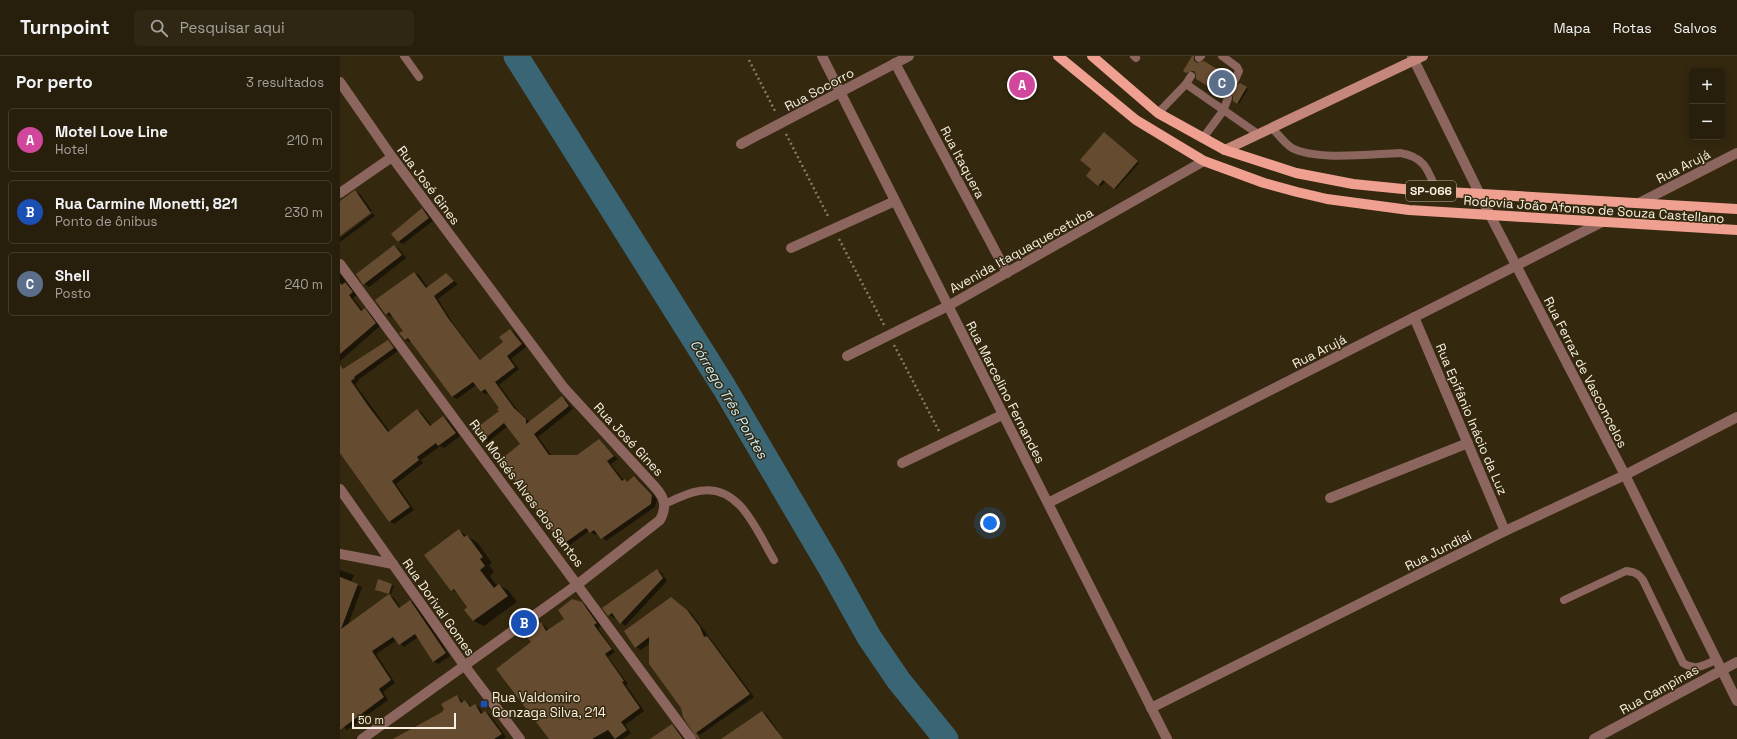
<!DOCTYPE html>
<html lang="pt">
<head>
<meta charset="utf-8">
<style>
  :root { --surface:#271e0b; --page:#2f2714; --text:#f1f3f6; --muted:#a4a29d; --line:#433c2c; --accent:#0f766e }
  body { margin:0; font-family:"Space Grotesk",sans-serif; background:var(--page); color:var(--text) }
  .controls { position:absolute; right:12px; top:12px; display:grid; overflow:hidden; border-radius:6px; box-shadow:0 2px 10px #0003 }
  .controls button { width:36px; height:36px; display:grid; place-items:center; padding:0; border:0; border-bottom:1px solid var(--line); background:var(--surface); color:var(--text); font:20px sans-serif }
  .scale { position:absolute; left:12px; bottom:10px; width:104px; box-sizing:border-box; padding-left:4px; border:2px solid #f8f0e1; border-top:0; font-size:11px; line-height:14px; white-space:nowrap; color:#f8f0e1; -webkit-text-stroke:3px #34280f; paint-order:stroke }
  .you { position:absolute; left:650px; top:467px; width:14px; height:14px; margin:-10px; border:3px solid #fff; border-radius:50%; background:#1a73e8; box-shadow:0 0 0 6px #1a73e833 }
  .badge { display:grid; place-items:center; width:26px; height:26px; border-radius:50%; background:var(--accent); color:#fff; font-size:13px; font-weight:700 }
  .pin { position:absolute; translate:-50% -50%; border:2px solid #fff; box-shadow:0 1px 4px #0006 }
  .list { margin:0; padding:0; list-style:none }
  h2 { display:flex; justify-content:space-between; align-items:center; height:52px; margin:0; padding:0 16px; font-size:17px }
  h2 small { font-size:13px; font-weight:400; color:var(--muted) }
  .list li { display:grid; grid-template-columns:26px 1fr auto; gap:12px; align-items:center; box-sizing:border-box; height:64px; margin:0 8px 8px; padding:0 8px; border:1px solid var(--line); border-radius:6px }
  .list b { display:block; font-size:15px; white-space:nowrap }
  .list p { margin:0; font-size:13px; white-space:nowrap; color:var(--muted) }
  .list em { font-size:13px; font-style:normal; color:var(--muted) }
  .icon { flex:none; width:22px; height:22px; fill:none; stroke:currentColor; stroke-width:2; stroke-linecap:round; stroke-linejoin:round }
  .map { position:relative; flex:none; width:1397px; height:683px; overflow:hidden }
  header { display:flex; align-items:center; gap:24px; box-sizing:border-box; height:56px; padding:0 20px; background:var(--surface); border-bottom:1px solid var(--line) }
  header strong { font-size:19px }
  nav { display:flex; gap:22px; margin-inline-start:auto; font-size:14px }
  .search { width:280px; height:36px; background:var(--page); display:flex; align-items:center; gap:10px; box-sizing:border-box; padding:0 14px; border-radius:6px; color:var(--muted); font-size:15px }
  main { display:flex }
  aside { flex:1; background:var(--surface) }
  .map>svg:first-child { display:block }
  .shadow { fill:#0007 }
  .lines { fill:none; stroke-linecap:round; stroke-linejoin:round }
  .river { stroke:#3a6575; stroke-width:25 }
  .building { fill:#654b30 }
  .path { stroke:#867c67; stroke-width:2.5; stroke-dasharray:2 3; stroke-linecap:butt }
  .lane { stroke:#8c665e; stroke-width:8 }
  .street { stroke:#8c665e; stroke-width:10 }
  .secondary { stroke:#c4877a; stroke-width:10 }
  .primary { stroke:#efa090; stroke-width:10 }
  .transit-dot { fill:#1a4fb4; stroke:#34280f; stroke-width:1.5 }
  .labels { text-anchor:middle; stroke-width:3; stroke-linejoin:round; paint-order:stroke }
  .shield { fill:#34280f; stroke:#bdb4a2; stroke-width:1 }
  .shield-label { font-size:12px; font-weight:bold; fill:#f8f0e1 }
  .street-label { font-size:13px; fill:#f8f0e1; stroke:#34280f }
  .poi-label { font-size:13px; fill:#f8f0e1; stroke:#34280f; text-anchor:start }
  .water-label { font-size:14px; font-style:italic; fill:#c1ecfd; stroke:#34280f }
</style>
</head>
<body>
<header>
<strong>Turnpoint</strong>
<div class="search"><svg class="icon" aria-label="search" viewBox="0 0 24 24"><circle cx="10" cy="10" r="6"/><path d="M15 15l6 6"/></svg>Pesquisar aqui</div>
<nav><a>Mapa</a><a>Rotas</a><a>Salvos</a></nav>
</header>
<main>
<aside>
<h2>Por perto<small>3 resultados</small></h2>
<ul class="list">
<li><span class="badge" style="background:#d1479c">A</span><div><b>Motel Love Line</b><p>Hotel</p></div><em>210 m</em></li>
<li><span class="badge" style="background:#1a4fb4">B</span><div><b>Rua Carmine Monetti, 821</b><p>Ponto de ônibus</p></div><em>230 m</em></li>
<li><span class="badge" style="background:#5c6f8a">C</span><div><b>Shell</b><p>Posto</p></div><em>240 m</em></li>
</ul>
</aside>
<div class="map">
<svg width="1397" height="683" viewBox="0 0 1397 683">
  <rect width="100%" height="100%" fill="#34280f"/>
  <g class="shadow">
    <path d="M853,0L857,8L864,6L892,23L891,27L894,30L900,28L908,33L899,48L894,45V40L892,38L886,40L857,22L856,16L849,18L844,15Z"/>
    <path d="M766,78L799,107L776,133L766,125L761,130L747,120L753,113Z"/>
    <path d="M15,136L20,138L32,155L0,179V147Z"/>
    <path d="M82,153L87,156L93,165L63,188L58,185Z"/>
    <path d="M33,157L35,160L0,186V182Z"/>
    <path d="M54,190L59,193L66,202L29,231L24,228Z"/>
    <path d="M74,217L79,219L88,232L106,218L118,228L98,243L112,266L141,304L164,287L170,274L175,277L186,291L171,303L179,313L159,329L179,356L190,366L222,341L226,344L233,353L198,381L212,400H237L259,384L278,403L271,408L284,425L288,426L295,421L299,424L317,443L315,451L266,485L258,477L255,479L249,475L227,491L222,488L182,388L168,370L148,386L143,383L160,355V352L148,337L146,338L141,336L136,329L117,343L113,341L72,285L70,286L65,284L64,275L53,259L51,261L46,258Z"/>
    <path d="M0,218L17,239L13,242L23,255L25,253L29,256L40,270L0,305Z"/>
    <path d="M48,285L58,295L18,324L19,325L15,328L50,376L77,354L82,357L92,370L103,361L108,364L120,380L104,392L100,390L81,404L83,407L56,428L74,454L54,468L50,465L0,395V317Z"/>
    <path d="M119,475L137,486L152,507L149,509L154,516L150,520L157,530L159,529L169,535L177,546L144,570L134,565L126,554L129,552L119,538L112,534Z"/>
    <path d="M0,514L14,519L11,526L22,531L8,569L49,540L54,542L60,551L70,545L75,547L110,600L98,608L94,605L78,581L64,591L57,584L36,598L55,627L43,636L48,644L7,674L0,667Z"/>
    <path d="M317,514L322,517L327,525L285,570L276,561L274,562L269,559Z"/>
    <path d="M39,524L54,530L51,538L38,535Z"/>
    <path d="M331,542L352,558L414,641L360,679L355,676L310,587L301,594L296,591Z"/>
    <path d="M242,547L247,550L261,570L258,572L275,596L268,601L288,628L286,629L304,655L285,669L291,677L283,683H209L193,587L201,567L205,570L209,575L225,563Z"/>
    <path d="M117,640L124,647L126,645L132,651L135,649L140,652L143,658L145,656L150,659L166,681L163,683H65L102,656Z"/>
    <path d="M422,656L427,659L438,675L427,683H383Z"/>
    <path d="M332,669L336,672L345,683H312Z"/>
  </g>
  <g class="lines">
    <path class="river" d="M176,0L384,331L491,513L529,581L559,625L606,683"/>
  </g>
  <g class="building">
    <path d="M852,0H854V4L857,7L864,5L890,21V25L892,29H896L900,27L907,31L897,48L893,45V41L890,37H887L883,39L856,23V18L854,15L846,17L843,15Z"/>
    <path d="M764,76L798,105L774,133L763,124L758,130L746,120L751,113L740,104Z"/>
    <path d="M15,134L31,157L0,180V145Z"/>
    <path d="M82,152L89,162L58,186L51,178Z"/>
    <path d="M54,189L62,199L23,229L16,218Z"/>
    <path d="M74,216L86,232L106,217L114,225L94,240L108,262L140,304L163,286L159,281L170,273L182,288L167,300L175,311L155,326L174,352L186,363V368L222,340L229,350L194,378L209,399H237L259,383L274,400L267,405L282,425L285,423L287,426L294,420L312,439L311,448L261,483L254,474L250,477L246,472L222,489L160,404L180,388L164,367L143,384L135,373L159,355L157,353L159,352L145,333L141,336L133,326L112,341L68,282L65,284L59,277L63,275L49,256L46,259L35,244Z"/>
    <path d="M5,226L13,236L9,239L21,255L25,252L36,267L0,298V227L2,229Z"/>
    <path d="M48,284L54,292L14,321L15,322L11,325L29,351L48,376L77,353L90,370L103,360L116,377L98,390L96,387L77,401L79,404L52,425L70,451L49,466L0,397V309L3,313Z"/>
    <path d="M119,473L124,481L127,479L143,501L140,503L145,510L140,514L154,532L159,528L168,540L133,565L124,554L127,551L114,533L111,535L84,499Z"/>
    <path d="M317,513L323,522L280,568L272,557L268,560L262,552Z"/>
    <path d="M0,521L18,528L1,573L49,538L59,552L70,544L106,597L93,606L75,578L59,589L53,581L32,595L51,624L39,633L44,641L0,674Z"/>
    <path d="M38,523L52,528L49,538L35,534Z"/>
    <path d="M331,541L347,554L360,571L364,581L367,580L410,638L356,677L360,683H357L343,661L341,652L309,608V581L295,592L284,575Z"/>
    <path d="M232,543L242,546L257,567L254,569L272,593L265,598L284,625L282,626L300,652L281,666L287,674L275,683L268,674L252,683H209L156,613L191,586L184,578L201,566L206,575L224,563L218,554Z"/>
    <path d="M117,639L121,647L125,644L130,651L135,648L141,658L145,655L162,678L154,683H53L102,656L104,653L101,648Z"/>
    <path d="M422,655L443,683H381Z"/>
    <path d="M332,668L343,683H310L329,670Z"/>
  </g>
  <g class="lines">
    <g class="path">
      <path d="M409,4L436,57"/>
      <path d="M446,78L489,162"/>
      <path d="M499,183L544,269"/>
      <path d="M554,289L600,377"/>
    </g>
    <g class="lane">
      <path d="M64,0L79,21"/>
      <path d="M794,0L796,2"/>
      <path d="M882,0L897,11L899,15L895,24"/>
      <path d="M859,2L861,0"/>
      <path d="M846,28L918,78"/>
      <path d="M818,57L846,28L851,20"/>
      <path d="M932,72C938,78 945,88 952,92C977,105 1031,98 1060,97C1085,101 1088,114 1097,136"/>
      <path d="M863,82L883,55L888,42"/>
      <path d="M325,448C335,443 347,437 359,435C400,427 417,476 434,504"/>
      <path d="M1224,544L1286,515C1294,516 1298,517 1303,524L1343,607C1355,615 1363,610 1376,604"/>
    </g>
    <g class="street">
      <path d="M482,0L827,683"/>
      <path d="M1072,0L1150,159L1285,419L1397,645"/>
      <path d="M555,7L667,217"/>
      <path d="M0,26L52,101L224,332L315,431C325,442 327,451 320,464L238,528L22,683"/>
      <path d="M401,88L569,0"/>
      <path d="M0,137L52,101"/>
      <path d="M1301,146L1397,97"/>
      <path d="M451,192L555,145"/>
      <path d="M0,208L351,683"/>
      <path d="M1074,261L1165,475"/>
      <path d="M507,300L608,250L864,105"/>
      <path d="M562,407L662,359"/>
      <path d="M0,433L124,609L180,683"/>
      <path d="M990,442L1128,387"/>
      <path d="M708,447L1262,166"/>
      <path d="M0,498L53,508"/>
      <path d="M811,652L1165,475L1285,419L1397,361"/>
      <path d="M1254,683L1397,606"/>
    </g>
    <path class="secondary" d="M885,94L1083,0"/>
    <g class="primary">
      <path d="M718,0L796,64L864,105L924,127L957,136L987,143L1069,154L1397,174"/>
      <path d="M752,0L818,57L885,94L956,117L1013,128L1073,134L1397,153"/>
    </g>
  </g>
  <rect class="transit-dot" x="140" y="644" width="8" height="8" rx="2"/>
  <g class="labels">
    <rect class="shield" x="1066" y="125" width="50" height="20" rx="3"/>
    <g class="shield-label">
      <text x="1091" y="139">SP-066</text>
    </g>
    <g class="street-label">
      <text transform="translate(479 33) rotate(-28)" y="5">Rua Socorro</text>
      <text transform="translate(623 106) rotate(62)" y="5">Rua Itaquera</text>
      <text transform="translate(1343 110) rotate(-27)" y="5">Rua Arujá</text>
      <text transform="translate(89 129) rotate(53)" y="5">Rua José Gines</text>
      <text transform="translate(1254 153) rotate(4)" y="5">Rodovia João Afonso de Souza Castellano</text>
      <text transform="translate(681 194) rotate(-29)" y="5">Avenida Itaquaquecetuba</text>
      <text transform="translate(979 295) rotate(-27)" y="5">Rua Arujá</text>
      <text transform="translate(1246 316) rotate(63)" y="5">Rua Ferraz de Vasconcelos</text>
      <text transform="translate(666 336) rotate(63)" y="5">Rua Marcelino Fernandes</text>
      <text transform="translate(1132 363) rotate(67)" y="5">Rua Epifânio Inácio da Luz</text>
      <text transform="translate(289 383) rotate(47)" y="5">Rua José Gines</text>
      <text transform="translate(187 437) rotate(53)" y="5">Rua Moisés Alves dos Santos</text>
      <text transform="translate(1098 494) rotate(-27)" y="5">Rua Jundiaí</text>
      <text transform="translate(99 551) rotate(55)" y="5">Rua Dorival Gomes</text>
      <text transform="translate(1319 633) rotate(-29)" y="5">Rua Campinas</text>
    </g>
    <g class="poi-label">
      <text x="152" y="646">Rua Valdomiro<tspan x="152" dy="15">Gonzaga Silva, 214</tspan></text>
    </g>
    <g class="water-label">
      <text transform="translate(389 343) rotate(59)" y="5">Córrego Três Pontes</text>
    </g>
  </g>
</svg>
<div class="controls">
<button>+</button>
<button>−</button>
</div>
<div class="scale">50 m</div>
<div class="you"></div>
<div class="pin badge" style="left:682px;top:29px;background:#d1479c">A</div>
<div class="pin badge" style="left:184px;top:567px;background:#1a4fb4">B</div>
<div class="pin badge" style="left:882px;top:27px;background:#5c6f8a">C</div>
</div>
</main>
</body>
</html>
